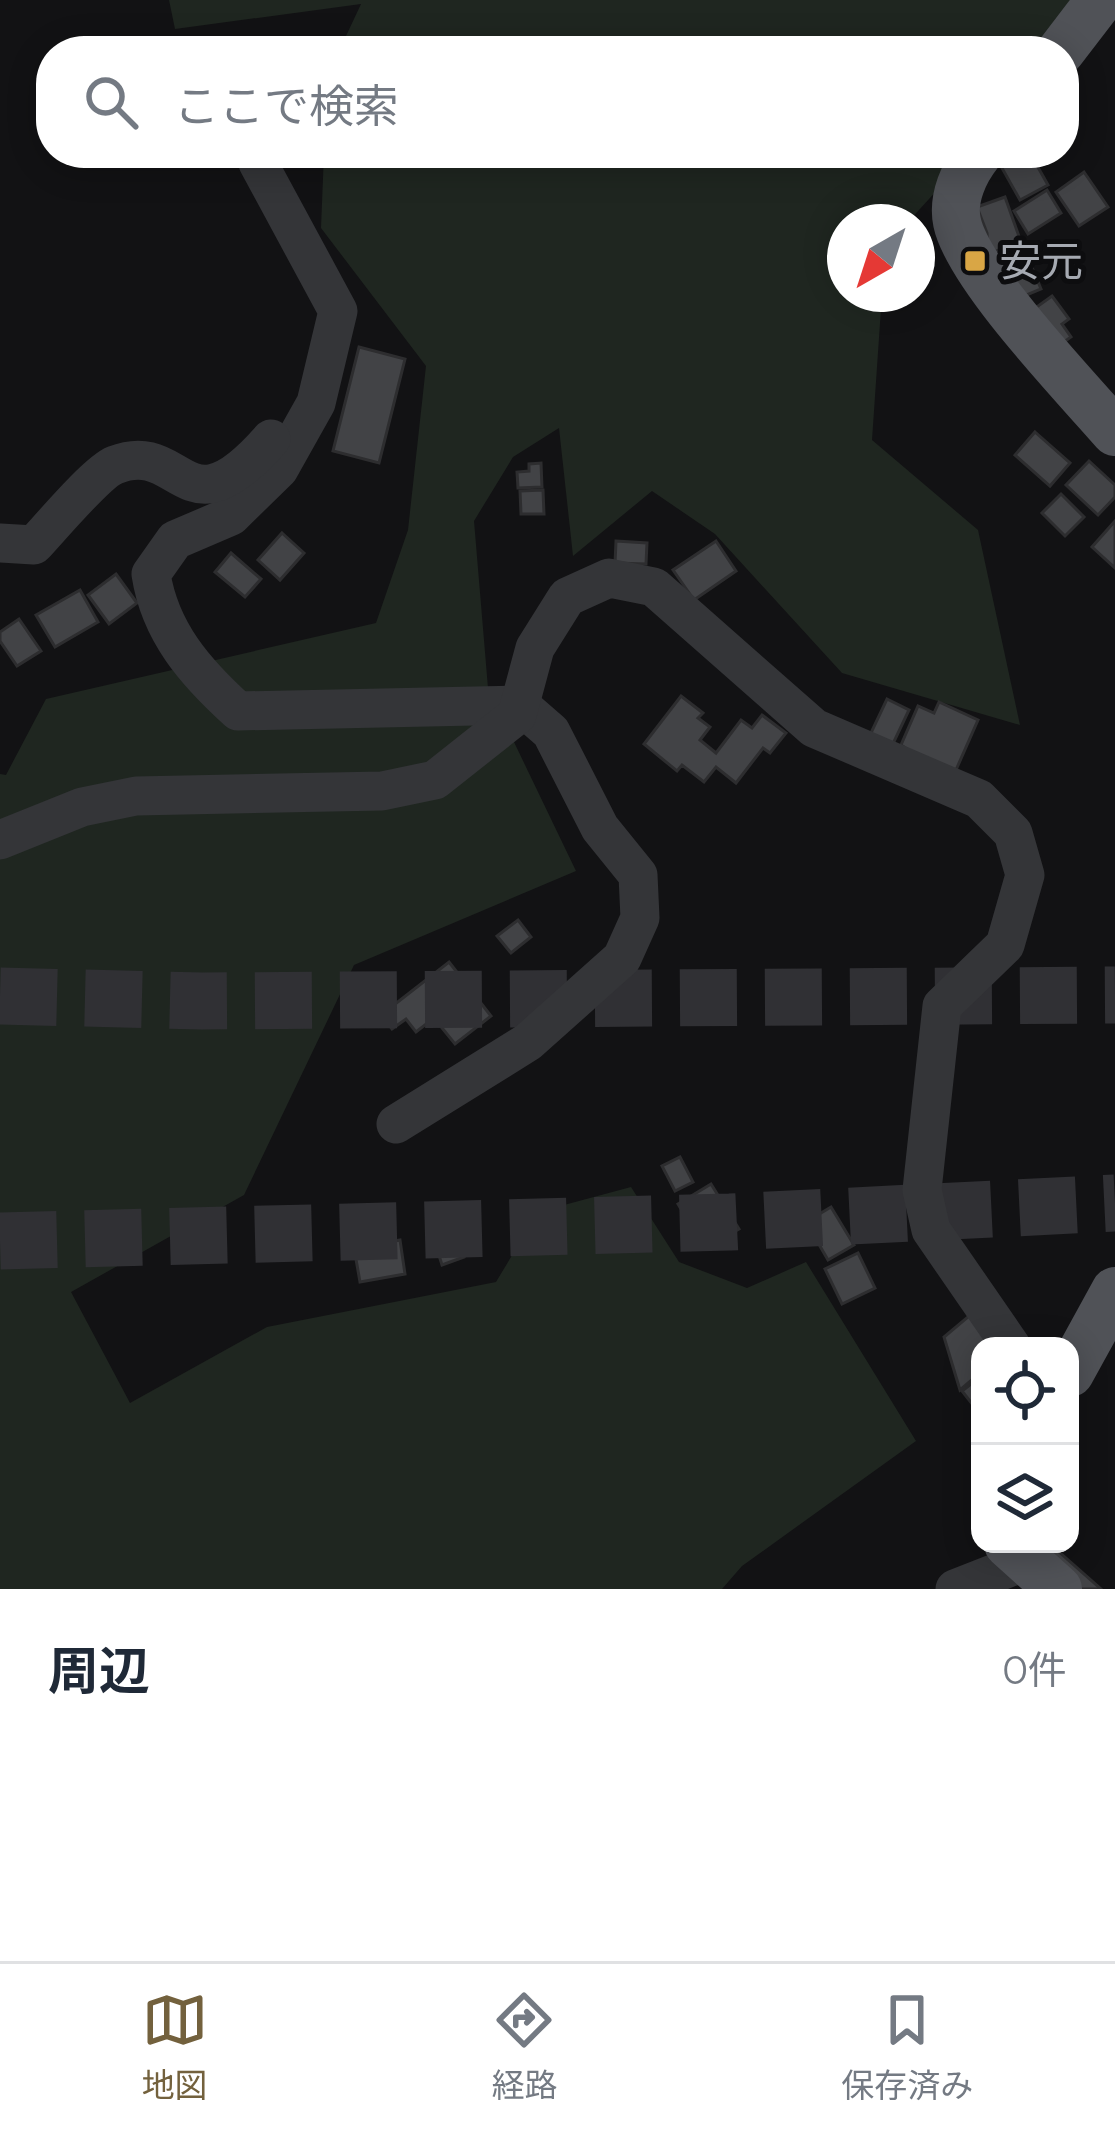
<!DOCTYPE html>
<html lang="ja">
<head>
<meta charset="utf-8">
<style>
  :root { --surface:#fff; --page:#f6f6f7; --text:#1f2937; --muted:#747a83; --line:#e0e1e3; --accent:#73613d }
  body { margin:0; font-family:Montserrat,"Noto Sans JP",sans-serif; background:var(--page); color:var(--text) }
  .controls { position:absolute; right:36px; bottom:36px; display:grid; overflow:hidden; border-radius:24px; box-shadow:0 6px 30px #0003 }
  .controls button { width:108px; height:108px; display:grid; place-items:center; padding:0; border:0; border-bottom:3px solid var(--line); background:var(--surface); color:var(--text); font:60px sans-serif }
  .compass { position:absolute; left:827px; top:204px; width:108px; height:108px; border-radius:50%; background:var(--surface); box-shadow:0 6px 30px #0003; rotate:219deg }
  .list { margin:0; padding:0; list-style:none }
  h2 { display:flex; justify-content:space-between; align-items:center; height:156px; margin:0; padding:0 48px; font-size:51px }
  h2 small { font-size:39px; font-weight:400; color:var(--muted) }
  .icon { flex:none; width:66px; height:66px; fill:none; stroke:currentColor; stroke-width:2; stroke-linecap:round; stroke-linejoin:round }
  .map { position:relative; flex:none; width:1115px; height:1589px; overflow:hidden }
  .search { position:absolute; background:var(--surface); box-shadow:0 6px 30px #0003; left:36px; right:36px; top:36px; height:132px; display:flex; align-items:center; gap:30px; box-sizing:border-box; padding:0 42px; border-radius:48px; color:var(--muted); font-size:45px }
  .sheet { height:372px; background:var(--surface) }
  nav { display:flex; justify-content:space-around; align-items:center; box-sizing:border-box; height:168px; border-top:3px solid var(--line); background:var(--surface); font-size:33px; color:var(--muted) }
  nav a { display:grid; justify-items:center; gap:6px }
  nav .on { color:var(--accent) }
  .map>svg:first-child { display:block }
  .green { fill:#1f2620 }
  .building { fill:#424346; stroke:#2d2d2f; stroke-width:3 }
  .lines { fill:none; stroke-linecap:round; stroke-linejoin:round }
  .highway-tunnel { stroke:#303034; stroke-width:57; stroke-dasharray:57 28; stroke-linecap:butt }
  .minor { stroke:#343538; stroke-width:39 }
  .major { stroke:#505257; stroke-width:48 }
  .poi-dot { fill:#d9a645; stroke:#0d0d0f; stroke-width:4.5 }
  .labels { text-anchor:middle; stroke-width:10; stroke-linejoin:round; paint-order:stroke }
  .poi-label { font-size:42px; fill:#a6aab2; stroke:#0d0d0f; text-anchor:start }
</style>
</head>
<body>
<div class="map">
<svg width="1115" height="1589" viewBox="0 0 1115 1589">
  <rect width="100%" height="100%" fill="#121214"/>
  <g class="green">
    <path d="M169,0H1070L1037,51H339L361,4L175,29Z"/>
    <path d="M324,153H971L908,222H845V294H882L872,440L978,530L1020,725L842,673L715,534L652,491L573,556L559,428L513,457L474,521L488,688L576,871L354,965L244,1195L71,1292L130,1403L267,1327L496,1282L538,1212L631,1187L679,1262L747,1288L806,1262L916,1441L742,1566L722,1589H0V774L6,775L46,699L376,623L408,530L426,366L321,228Z"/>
  </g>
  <g class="building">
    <path d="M1014,153H1030L1048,185L1020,200L998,161Z"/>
    <path d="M1084,172L1108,207L1079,226L1056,192Z"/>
    <path d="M1047,190L1061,213L1028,234L1014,211Z"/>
    <path d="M1005,197L1021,242L988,254L987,233L977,207Z"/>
    <path d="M1028,258L1041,289L1022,297L1003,269Z"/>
    <path d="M1052,296L1069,319L1062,324L1071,337L1057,347L1031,311Z"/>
    <path d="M359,347L405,359L379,463L333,451Z"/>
    <path d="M1035,432L1070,463L1050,486L1015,455Z"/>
    <path d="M1089,461L1115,485V497L1098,515L1066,485Z"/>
    <path d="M541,463L542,487L518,488L517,472L529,471V464Z"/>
    <path d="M543,490L544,514H521L520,491Z"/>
    <path d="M1061,494L1084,517L1065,536L1042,513Z"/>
    <path d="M1115,521V568L1092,547Z"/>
    <path d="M282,533L304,553L280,580L258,560Z"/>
    <path d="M616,541L647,543L646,564L615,563Z"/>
    <path d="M716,541L736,571L694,600L673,570Z"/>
    <path d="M231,553L261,579L245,597L215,572Z"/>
    <path d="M116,574L137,603L109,624L88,595Z"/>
    <path d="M80,590L98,622L55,647L36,615Z"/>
    <path d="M19,619L41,651L17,666L0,641V632Z"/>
    <path d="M681,696L703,713L698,718L710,727L700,740L716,753L741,720L752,728L762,715L786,733L770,753L763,748L736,783L716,767L704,782L682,765L677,771L644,744Z"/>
    <path d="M887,699L909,710L891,748L869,737Z"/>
    <path d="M939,702L978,720L952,779L901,745L918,706L934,713Z"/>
    <path d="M518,920L531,937L511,953L497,936Z"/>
    <path d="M449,962L491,1016L455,1044L434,1018L416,1032L406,1019L392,1029L381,1015Z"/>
    <path d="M680,1157L693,1182L675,1191L662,1166Z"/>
    <path d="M711,1184L739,1229L705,1249L678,1204Z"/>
    <path d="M831,1207L854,1245L828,1260L806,1222Z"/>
    <path d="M400,1240L405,1274L360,1282L354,1248Z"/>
    <path d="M459,1241L464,1257L442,1265L437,1249Z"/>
    <path d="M858,1253L875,1288L842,1304L825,1269Z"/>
    <path d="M969,1316L994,1346H980V1373L960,1390L944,1337Z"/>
    <path d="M980,1377V1414L962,1391Z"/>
    <path d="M1029,1544H1050L1101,1589H1081Z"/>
  </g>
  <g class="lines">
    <g class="highway-tunnel">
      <path d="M0,996L202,1001L1115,995"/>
      <path d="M0,1241L730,1222L1115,1203"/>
    </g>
    <g class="minor">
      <path d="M258,163L338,311L316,403L279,469L231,516L175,540L151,574C160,632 195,672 238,711L520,705L551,732L600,828L638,875L640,918L622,958L528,1042L396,1124"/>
      <path d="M0,543L34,545C50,528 97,472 115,465C184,438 183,539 271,439"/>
      <path d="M0,840L82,807L136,796L382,791L435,780L517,715L535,648L567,597L609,578L654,587L814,728L979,799L1013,833L1025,875L1005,945L942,1006L922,1190L931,1230L1011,1346"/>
      <path d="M955,1589L1026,1561"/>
    </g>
    <g class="major">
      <path d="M1061,51L1100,0"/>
      <path d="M979,153C964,172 952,198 957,222C968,275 1076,387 1115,432"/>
      <path d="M1070,1373L1115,1291"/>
      <path d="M1008,1544L1058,1589"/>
    </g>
  </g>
  <rect class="poi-dot" x="963" y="249" width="24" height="24" rx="6"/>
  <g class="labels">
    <g class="poi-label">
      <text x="999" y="276">安元</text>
    </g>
  </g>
</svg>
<div class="controls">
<button><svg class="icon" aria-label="locate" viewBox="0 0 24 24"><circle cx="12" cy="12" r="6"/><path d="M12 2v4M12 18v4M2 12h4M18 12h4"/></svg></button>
<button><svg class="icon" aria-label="layers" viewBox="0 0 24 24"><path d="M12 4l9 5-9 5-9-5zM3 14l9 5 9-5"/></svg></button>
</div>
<svg class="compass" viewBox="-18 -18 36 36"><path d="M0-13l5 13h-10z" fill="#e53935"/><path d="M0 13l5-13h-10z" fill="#747a83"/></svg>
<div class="search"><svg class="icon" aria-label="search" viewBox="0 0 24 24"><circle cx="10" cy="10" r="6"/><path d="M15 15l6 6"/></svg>ここで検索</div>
</div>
<section class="sheet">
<h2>周辺<small>0件</small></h2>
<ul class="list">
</ul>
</section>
<nav>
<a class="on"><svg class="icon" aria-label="map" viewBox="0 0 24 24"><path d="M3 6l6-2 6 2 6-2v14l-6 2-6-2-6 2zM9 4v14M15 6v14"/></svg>地図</a>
<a><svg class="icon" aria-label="directions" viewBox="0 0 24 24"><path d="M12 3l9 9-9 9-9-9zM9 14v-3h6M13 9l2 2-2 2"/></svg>経路</a>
<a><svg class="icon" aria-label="saved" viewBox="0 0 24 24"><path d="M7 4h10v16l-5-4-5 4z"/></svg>保存済み</a>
</nav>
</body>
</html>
